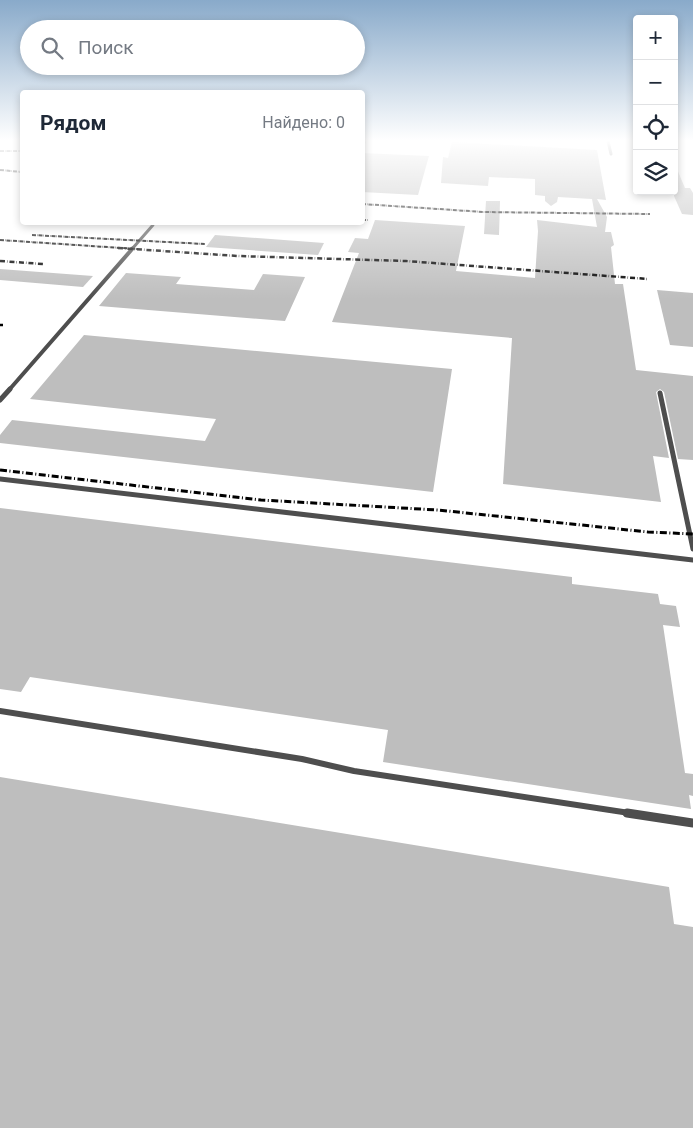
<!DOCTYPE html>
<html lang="ru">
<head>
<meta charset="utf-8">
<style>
  :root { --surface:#fff; --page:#f2f2f3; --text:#1f2937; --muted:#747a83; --line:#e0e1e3 }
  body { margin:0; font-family:Roboto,sans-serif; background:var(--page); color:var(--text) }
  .controls { position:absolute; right:15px; top:15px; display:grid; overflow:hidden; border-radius:5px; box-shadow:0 2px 8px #0003 }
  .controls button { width:45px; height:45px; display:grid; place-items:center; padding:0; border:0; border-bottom:1px solid var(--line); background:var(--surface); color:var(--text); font:25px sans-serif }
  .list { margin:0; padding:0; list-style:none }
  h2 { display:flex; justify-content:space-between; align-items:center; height:65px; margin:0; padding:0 20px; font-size:21px }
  h2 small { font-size:16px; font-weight:400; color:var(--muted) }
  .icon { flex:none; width:28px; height:28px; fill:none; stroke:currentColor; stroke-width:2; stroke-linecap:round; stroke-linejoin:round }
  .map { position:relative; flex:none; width:693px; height:1128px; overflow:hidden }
  .search { position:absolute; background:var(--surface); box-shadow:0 2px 8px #0003; left:20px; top:20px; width:345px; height:55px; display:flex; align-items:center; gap:12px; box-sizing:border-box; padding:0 18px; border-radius:28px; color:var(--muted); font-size:19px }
  .panel { position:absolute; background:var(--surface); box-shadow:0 2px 8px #0003; left:20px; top:90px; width:345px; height:135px; border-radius:5px }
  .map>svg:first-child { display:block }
  .building { fill:#bebebe }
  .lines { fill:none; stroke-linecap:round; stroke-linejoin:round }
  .service-far4 { stroke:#4e4e4e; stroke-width:3 }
  .service-far3 { stroke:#4e4e4e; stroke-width:4 }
  .service-far2 { stroke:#4e4e4e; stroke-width:5 }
  .service-far1 { stroke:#4e4e4e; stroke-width:6 }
  .service { stroke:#4e4e4e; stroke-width:9 }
  .rail-far2 { stroke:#000; stroke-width:2; stroke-dasharray:4 1 0.5 1; stroke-linecap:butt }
  .rail-far1 { stroke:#000; stroke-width:2.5; stroke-dasharray:5 2 0.5 2; stroke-linecap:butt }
  .rail { stroke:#000; stroke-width:3; stroke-dasharray:7 2.5 1 2.5; stroke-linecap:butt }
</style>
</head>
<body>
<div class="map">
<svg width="693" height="1128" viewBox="0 0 693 1128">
  <rect width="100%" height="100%" fill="#fff"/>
  <g class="building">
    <path d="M452,142L597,150L606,200L597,199L607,217L605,232H611L614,245L611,247L615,284H623L636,370L693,376V460L678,459L664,392L660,389L656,392L669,458L653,456L661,502L503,484L512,338L332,322L359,253L348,252L355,238L368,239L375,220L465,226L456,271L535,278L538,231L537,220L597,227L592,199L558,197L557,202L551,206L545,201V196L535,195V179L489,177L488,186L441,183L443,157L448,158Z"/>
    <path d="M362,153L429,156L418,195L362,192Z"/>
    <path d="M674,162L685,188H690L693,193V215L682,214L674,196Z"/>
    <path d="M486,201H500L499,235L484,234Z"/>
    <path d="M215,235L324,243L318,255L206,247Z"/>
    <path d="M0,269L93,276L83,287L0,280Z"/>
    <path d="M126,273L181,277L176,284L254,290L263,274L305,277L285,321L99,306Z"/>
    <path d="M657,290L693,293V347L670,345Z"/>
    <path d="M84,335L452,369L433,492L0,443V435L12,420L205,441L216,419L30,399Z"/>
    <path d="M0,508L572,577V584L658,594L660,604L676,606L680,627L663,625L685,773L693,774V796L689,795L691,809L383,762L388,730L30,677L21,692L0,689Z"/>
    <path d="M0,777L669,887L674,924L693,927V1128H0Z"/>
  </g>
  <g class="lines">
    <g class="service-far4">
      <path d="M608,141L611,154"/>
      <path d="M362,145L365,141"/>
      <path d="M132,249L153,225"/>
    </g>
    <path class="service-far3" d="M9,390L133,248"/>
    <g class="service-far2">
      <path d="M660,393L693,549"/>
      <path d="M0,400L10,389"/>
      <path d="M0,479L693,560"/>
    </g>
    <path class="service-far1" d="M0,711L302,759L354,771L636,814"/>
    <path class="service" d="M627,813L693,823"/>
    <g class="rail-far2">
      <path d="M0,151H22"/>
      <path d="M0,170L22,172"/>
      <path d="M362,204L484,212L650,214"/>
      <path d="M362,220H368"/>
      <path d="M32,235L205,244"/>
      <path d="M0,240L137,249"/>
    </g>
    <g class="rail-far1">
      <path d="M118,248L238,256L406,261L648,279"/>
      <path d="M0,261L43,264"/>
      <path d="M0,325H3"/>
    </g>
    <path class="rail" d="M0,470L261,500L438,510L648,532L693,534"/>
  </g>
  <linearGradient id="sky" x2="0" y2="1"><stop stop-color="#89aaca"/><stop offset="0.47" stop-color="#fff"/><stop offset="1" stop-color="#fff" stop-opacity="0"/></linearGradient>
  <rect width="693" height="299" fill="url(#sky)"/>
</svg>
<div class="controls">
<button>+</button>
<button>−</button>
<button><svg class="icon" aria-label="locate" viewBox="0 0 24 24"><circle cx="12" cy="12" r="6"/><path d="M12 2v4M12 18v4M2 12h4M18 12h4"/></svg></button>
<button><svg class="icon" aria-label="layers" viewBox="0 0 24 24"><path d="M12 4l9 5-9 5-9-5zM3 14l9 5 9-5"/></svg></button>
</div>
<div class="search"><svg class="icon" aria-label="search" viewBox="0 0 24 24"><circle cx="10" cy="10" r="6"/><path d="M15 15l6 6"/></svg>Поиск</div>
<section class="panel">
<h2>Рядом<small>Найдено: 0</small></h2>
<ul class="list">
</ul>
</section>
</div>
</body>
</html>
